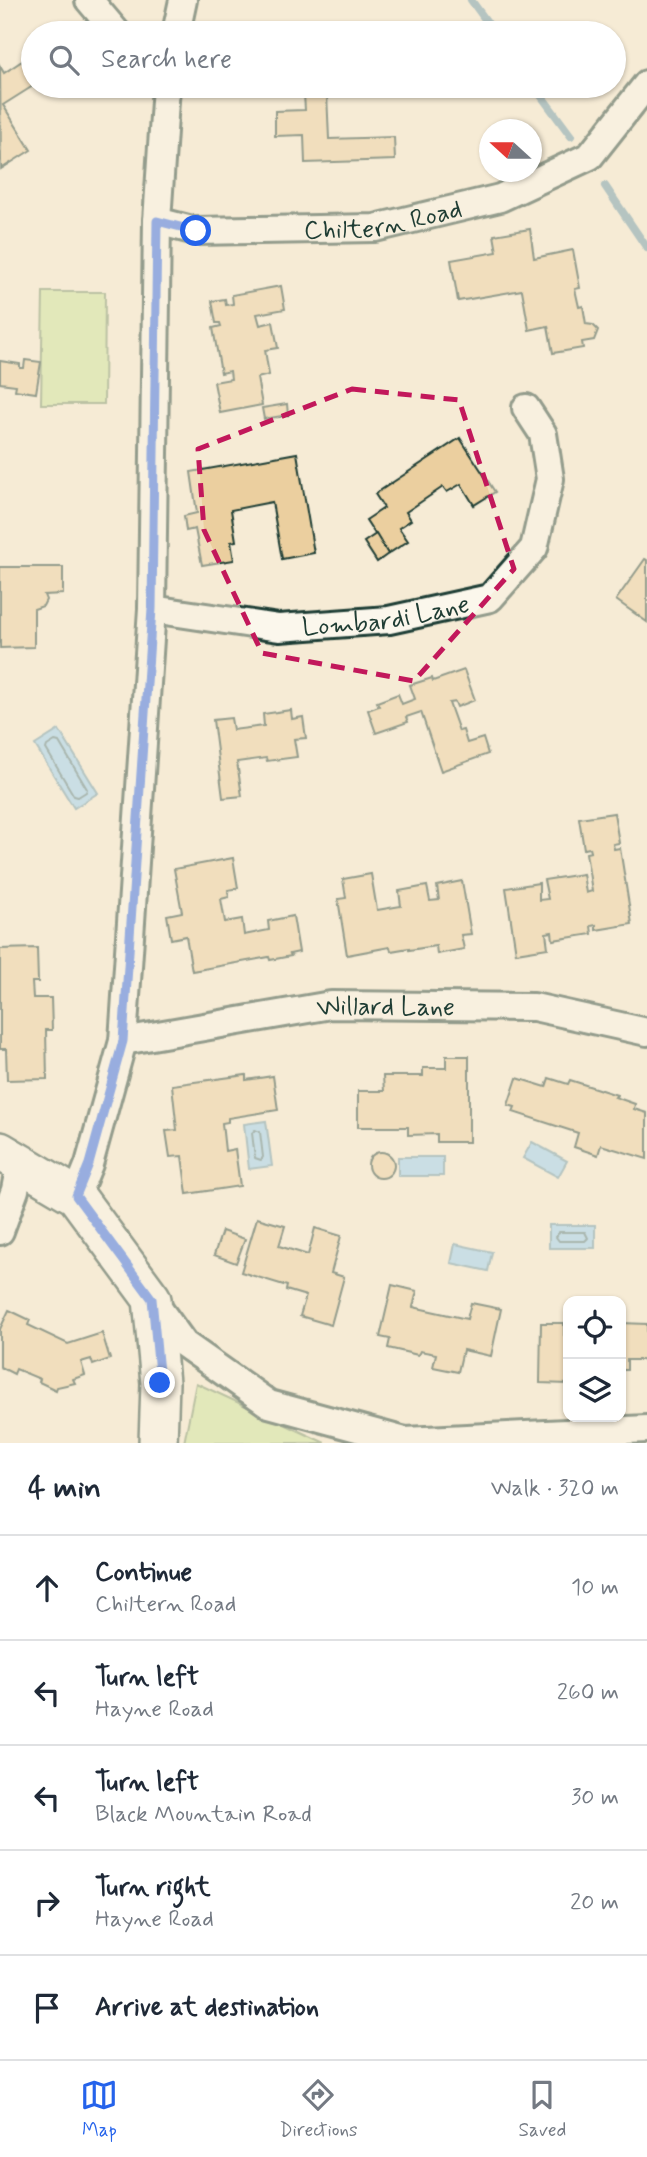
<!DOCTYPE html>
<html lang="en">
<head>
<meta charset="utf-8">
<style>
  :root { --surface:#fff; --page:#f6f6f7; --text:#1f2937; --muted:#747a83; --line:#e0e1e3; --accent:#2563eb }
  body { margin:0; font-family:Mynerve,sans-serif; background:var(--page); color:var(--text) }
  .controls { position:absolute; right:21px; bottom:21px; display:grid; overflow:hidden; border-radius:14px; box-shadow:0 2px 5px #0004 }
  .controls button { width:63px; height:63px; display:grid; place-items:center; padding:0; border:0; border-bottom:2px solid var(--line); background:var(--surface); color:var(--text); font:35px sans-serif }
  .compass { position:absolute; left:479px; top:119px; width:63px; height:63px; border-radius:50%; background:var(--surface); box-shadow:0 2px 5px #0004; rotate:291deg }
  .stop { position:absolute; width:21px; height:21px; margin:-16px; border:5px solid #2563eb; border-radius:50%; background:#fff }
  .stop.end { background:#2563eb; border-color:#fff; box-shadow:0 2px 7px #0008 }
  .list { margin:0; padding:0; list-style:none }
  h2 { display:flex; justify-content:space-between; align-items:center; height:91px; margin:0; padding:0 28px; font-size:30px }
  h2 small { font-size:23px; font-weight:400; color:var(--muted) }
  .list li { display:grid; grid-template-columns:46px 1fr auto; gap:21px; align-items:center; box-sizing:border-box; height:105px; padding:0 28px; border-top:2px solid var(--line) }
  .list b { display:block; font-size:26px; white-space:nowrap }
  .list p { margin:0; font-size:23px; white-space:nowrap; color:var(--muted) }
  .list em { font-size:23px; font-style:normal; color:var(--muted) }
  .icon { flex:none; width:38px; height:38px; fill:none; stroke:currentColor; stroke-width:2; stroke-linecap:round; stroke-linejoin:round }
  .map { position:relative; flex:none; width:647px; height:1443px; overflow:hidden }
  .search { position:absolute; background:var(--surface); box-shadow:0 2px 5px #0004; left:21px; right:21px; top:21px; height:77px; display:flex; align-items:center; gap:18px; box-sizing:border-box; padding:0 24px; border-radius:38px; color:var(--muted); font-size:26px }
  .sheet { height:616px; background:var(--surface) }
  nav { display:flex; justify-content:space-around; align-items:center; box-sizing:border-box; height:98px; border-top:2px solid var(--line); background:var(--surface); font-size:19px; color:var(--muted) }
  nav a { display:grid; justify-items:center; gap:4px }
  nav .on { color:var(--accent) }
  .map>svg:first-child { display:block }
  .green { fill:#cae49a; stroke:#749067; stroke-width:2 }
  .water { fill:#95cff5; stroke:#6695a8; stroke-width:2 }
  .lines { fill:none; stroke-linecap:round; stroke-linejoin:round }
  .shore { stroke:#4e7781; stroke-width:2 }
  .stream { stroke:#6695a8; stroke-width:8 }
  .building { fill:#ebcf9f; stroke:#1f3d34; stroke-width:2 }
  .street-casing { stroke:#1f3d34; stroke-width:32 }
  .secondary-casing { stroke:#1f3d34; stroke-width:42 }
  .street { stroke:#fbf7ec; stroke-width:26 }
  .secondary { stroke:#fbf7ec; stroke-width:37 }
  .route { stroke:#2563eb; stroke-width:9 }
  .marked { fill:none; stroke:#c2185b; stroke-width:5; stroke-dasharray:14 9; stroke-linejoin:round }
  .labels { text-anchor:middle; stroke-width:6; stroke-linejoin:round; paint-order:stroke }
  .street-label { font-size:26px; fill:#1f3d34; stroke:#fbf7ec }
</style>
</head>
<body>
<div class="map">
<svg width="647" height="1443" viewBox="0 0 647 1443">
  <rect width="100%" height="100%" fill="#f6ebd5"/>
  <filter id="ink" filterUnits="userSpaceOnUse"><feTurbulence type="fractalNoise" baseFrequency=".0143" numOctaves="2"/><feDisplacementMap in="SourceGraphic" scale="14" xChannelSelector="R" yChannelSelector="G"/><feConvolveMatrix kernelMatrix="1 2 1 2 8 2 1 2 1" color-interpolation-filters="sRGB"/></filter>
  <g filter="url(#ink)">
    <g class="green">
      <path d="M43,292H105L104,404H41Z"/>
      <path d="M196,1383L325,1443H184Z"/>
    </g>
    <g class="water">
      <path d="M59,730L98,793L74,808L35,745Z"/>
      <path d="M266,1121L272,1166L249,1169L244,1124Z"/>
      <path d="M532,1142L567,1161L558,1177L523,1158Z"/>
      <rect x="398" y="1157" width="45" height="19"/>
      <rect x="549" y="1225" width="46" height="23"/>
      <path d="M455,1244L492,1252L488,1271L451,1263Z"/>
    </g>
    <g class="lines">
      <g class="shore">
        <path d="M55,741L59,742L87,789L86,792L78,797L74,796L46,749L47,746Z"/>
        <path d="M255,1130L260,1132L263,1157L261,1160L255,1158L252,1133Z"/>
        <path d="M559,1232H585L588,1238L585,1241H559L556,1237Z"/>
      </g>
      <g class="stream">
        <path d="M471,0L495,33"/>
        <path d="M534,86L571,136"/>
        <path d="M605,186L647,248"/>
      </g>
    </g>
    <g class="building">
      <path d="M22,61L33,78V86L3,105L31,150L1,169L0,66L4,73Z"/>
      <path d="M327,93L329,139L394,137L395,160L305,163L304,135L275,136V111L305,110L304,94Z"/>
      <path d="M530,229L534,258L573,250L580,288L575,289L579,307L583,306L586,324L593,325L598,330L594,340L582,342L583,348L553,353L548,326L529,330L522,290L458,301L451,260L497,252L494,235Z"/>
      <path d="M281,286L285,309L257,314L260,325L273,322L278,348L265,350L269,375L257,378L262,405L220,413L214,382L231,379L230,371L221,373L213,328L221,326L220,323H216L212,301L225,299L226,305L233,304L232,295Z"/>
      <path d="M25,360L41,362L36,393L15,390L16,385L0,383V361L20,364V368H24Z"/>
      <path d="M287,404L288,415L264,419L262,408Z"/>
      <path d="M460,438L495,492L474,505L461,484L447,492L443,487L406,512L411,520L399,528L408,541L388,554L366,520L384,508L375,494Z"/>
      <path d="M297,453L314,553L282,559L272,502L231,510L236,541L231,542L234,560L202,565L195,529L186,531L184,516L197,513L191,472Z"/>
      <path d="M376,534L388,554L377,562L364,542Z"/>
      <path d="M645,559L647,560V622L616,600Z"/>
      <path d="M0,567H63V594L44,595L46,600L43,606L34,609V647L0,648Z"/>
      <path d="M464,670L475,700L457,707L455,702L449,703L459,731L463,730L467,743L483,738L488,754L441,771L421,712L406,717L408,722L376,733L368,710L379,706L377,702L398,694L402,704L415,699L410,685L432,678L433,681Z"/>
      <path d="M291,710L292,719L303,717L306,738L294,739L297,757L267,761L266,758L237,762L242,796L223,798L213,720L231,718L233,730L264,726L263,714Z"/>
      <path d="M614,813L619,843L613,844L614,849L620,848L632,924L596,930V925L591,926L592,934L553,940L552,932L546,933L548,948L516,953L506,888L539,883V900L548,899L544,880L583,874L586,893L592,891L586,853L591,852L590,848L584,849L579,818Z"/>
      <path d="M233,858L238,888L228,890L229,897L221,899L225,922L242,919L244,935L269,930L268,921L293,916L299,952L290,954L291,956L270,960L269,957L192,971L186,936L171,939L167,915L182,912L174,869Z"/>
      <path d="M371,874L377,910L401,906L399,891L427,886L430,901L439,900L437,886L462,881L471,934L461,935L464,949L437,954L436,946L409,950V948L391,951L390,947L347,955L338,899L346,898L343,879Z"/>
      <path d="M37,948L38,982H32L33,998H51L52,1030H46L47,1079L7,1080L6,1049H0V949Z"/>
      <path d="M446,1056H469V1142H437V1134L408,1135V1127H358V1091H384L383,1076H423V1068H446Z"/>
      <path d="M246,1075V1080L273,1076L278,1110L228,1118V1122L222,1123L225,1151L235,1149L240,1186L187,1194L182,1156L170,1157L166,1131L177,1130L172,1085Z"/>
      <path d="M517,1078L546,1087L549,1078L568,1084L570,1080L617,1095L615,1097L635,1104L634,1109L647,1113V1159L601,1145L598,1155L574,1147L578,1133L513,1112L515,1107L508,1105Z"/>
      <circle cx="381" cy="1165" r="13"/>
      <path d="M257,1218L285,1226L279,1246L308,1255L315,1228L341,1236L331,1273L344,1277L331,1325L300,1316L306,1296L286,1290L287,1286L241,1272Z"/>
      <path d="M222,1231L245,1239L236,1263L214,1255Z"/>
      <path d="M392,1285L417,1291L413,1307L467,1319L471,1303L501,1309L491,1356L463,1350L458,1372L433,1367L436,1354L420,1351L418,1355L388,1348L390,1339L380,1337Z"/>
      <path d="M9,1310L30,1320L28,1325L68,1344L102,1333L110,1359L93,1365L91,1359L81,1362L85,1375L73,1379L75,1383L57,1387L56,1390L39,1382L40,1379L16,1369L14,1374L0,1367V1329Z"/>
      <path d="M541,1323H564V1335H568V1384L540,1383Z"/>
      <path d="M621,1323L647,1324V1360H627V1370H621Z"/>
    </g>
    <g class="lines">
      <g class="street-casing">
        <g id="street">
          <path d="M89,0L117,33"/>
          <path d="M176,33L183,0"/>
          <path id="s1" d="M157,221L196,231L375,228L500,198L590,156L647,84"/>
          <path id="s2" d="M152,609L279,628L389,620L490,598L534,548L550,479L543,434L526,408"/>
          <path id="s3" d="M123,1041L331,1005L534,1007L647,1032"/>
          <path d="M76,1196L89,1164L123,1041L152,609L157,221L166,86"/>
          <path d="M0,1231L15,1190L20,1164"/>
          <path d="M153,1301L184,1344L269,1404L405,1441L647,1429"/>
        </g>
      </g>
      <g class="secondary-casing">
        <path id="secondary" d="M0,1151L76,1196L152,1299L160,1383L158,1443"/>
      </g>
      <use href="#street" class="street"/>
      <use href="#secondary" class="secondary"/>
    </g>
  </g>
  <g class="lines" filter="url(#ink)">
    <path class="route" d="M160,1383L152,1299L76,1196L89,1164L123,1041L152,609L157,221L196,231"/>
  </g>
  <path d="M0 0H647V1443H0ZM352,389L459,400L514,569L414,681L262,653L204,530L198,449Z" fill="#f6ebd5" fill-opacity=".55" fill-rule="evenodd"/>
  <path class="marked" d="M352,389L459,400L514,569L414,681L262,653L204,530L198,449Z"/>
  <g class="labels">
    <g class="street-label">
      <text dy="9" stroke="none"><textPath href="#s1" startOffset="228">Chiltern Road</textPath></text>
      <text dy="9" stroke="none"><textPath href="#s2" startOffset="236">Lombardi Lane</textPath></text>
      <text dy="9" stroke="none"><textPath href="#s3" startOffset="266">Willard Lane</textPath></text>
    </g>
  </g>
</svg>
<div class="controls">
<button><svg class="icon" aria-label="locate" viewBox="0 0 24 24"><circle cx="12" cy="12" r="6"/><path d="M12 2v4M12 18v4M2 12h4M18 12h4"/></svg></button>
<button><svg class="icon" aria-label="layers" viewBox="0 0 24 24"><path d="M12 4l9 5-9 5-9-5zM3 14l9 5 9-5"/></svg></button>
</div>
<svg class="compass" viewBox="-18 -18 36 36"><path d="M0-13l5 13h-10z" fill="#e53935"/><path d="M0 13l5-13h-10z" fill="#747a83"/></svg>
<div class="stop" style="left:196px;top:231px"></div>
<div class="stop end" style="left:160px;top:1383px"></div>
<div class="search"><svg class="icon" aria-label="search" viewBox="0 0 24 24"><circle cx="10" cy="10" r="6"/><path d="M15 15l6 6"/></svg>Search here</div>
</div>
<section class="sheet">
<h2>4 min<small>Walk · 320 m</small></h2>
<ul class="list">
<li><svg class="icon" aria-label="ahead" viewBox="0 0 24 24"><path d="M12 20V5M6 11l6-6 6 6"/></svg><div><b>Continue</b><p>Chiltern Road</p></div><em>10 m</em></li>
<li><svg class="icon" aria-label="left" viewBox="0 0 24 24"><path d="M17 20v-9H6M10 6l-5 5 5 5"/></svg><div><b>Turn left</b><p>Hayne Road</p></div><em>260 m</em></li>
<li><svg class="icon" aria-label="left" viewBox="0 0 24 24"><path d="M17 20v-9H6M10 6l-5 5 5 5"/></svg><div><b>Turn left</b><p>Black Mountain Road</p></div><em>30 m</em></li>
<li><svg class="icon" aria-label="right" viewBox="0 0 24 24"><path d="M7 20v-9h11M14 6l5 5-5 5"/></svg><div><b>Turn right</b><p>Hayne Road</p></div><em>20 m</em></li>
<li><svg class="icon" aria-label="arrive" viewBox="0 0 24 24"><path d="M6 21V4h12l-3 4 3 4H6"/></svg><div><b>Arrive at destination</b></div></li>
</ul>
</section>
<nav>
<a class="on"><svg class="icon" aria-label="map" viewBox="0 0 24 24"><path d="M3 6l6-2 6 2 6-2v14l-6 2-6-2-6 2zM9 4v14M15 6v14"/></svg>Map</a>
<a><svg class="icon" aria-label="directions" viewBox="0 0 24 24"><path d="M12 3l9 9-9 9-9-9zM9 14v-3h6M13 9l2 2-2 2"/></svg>Directions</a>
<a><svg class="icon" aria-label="saved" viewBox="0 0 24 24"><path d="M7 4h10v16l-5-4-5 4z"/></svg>Saved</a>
</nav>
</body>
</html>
